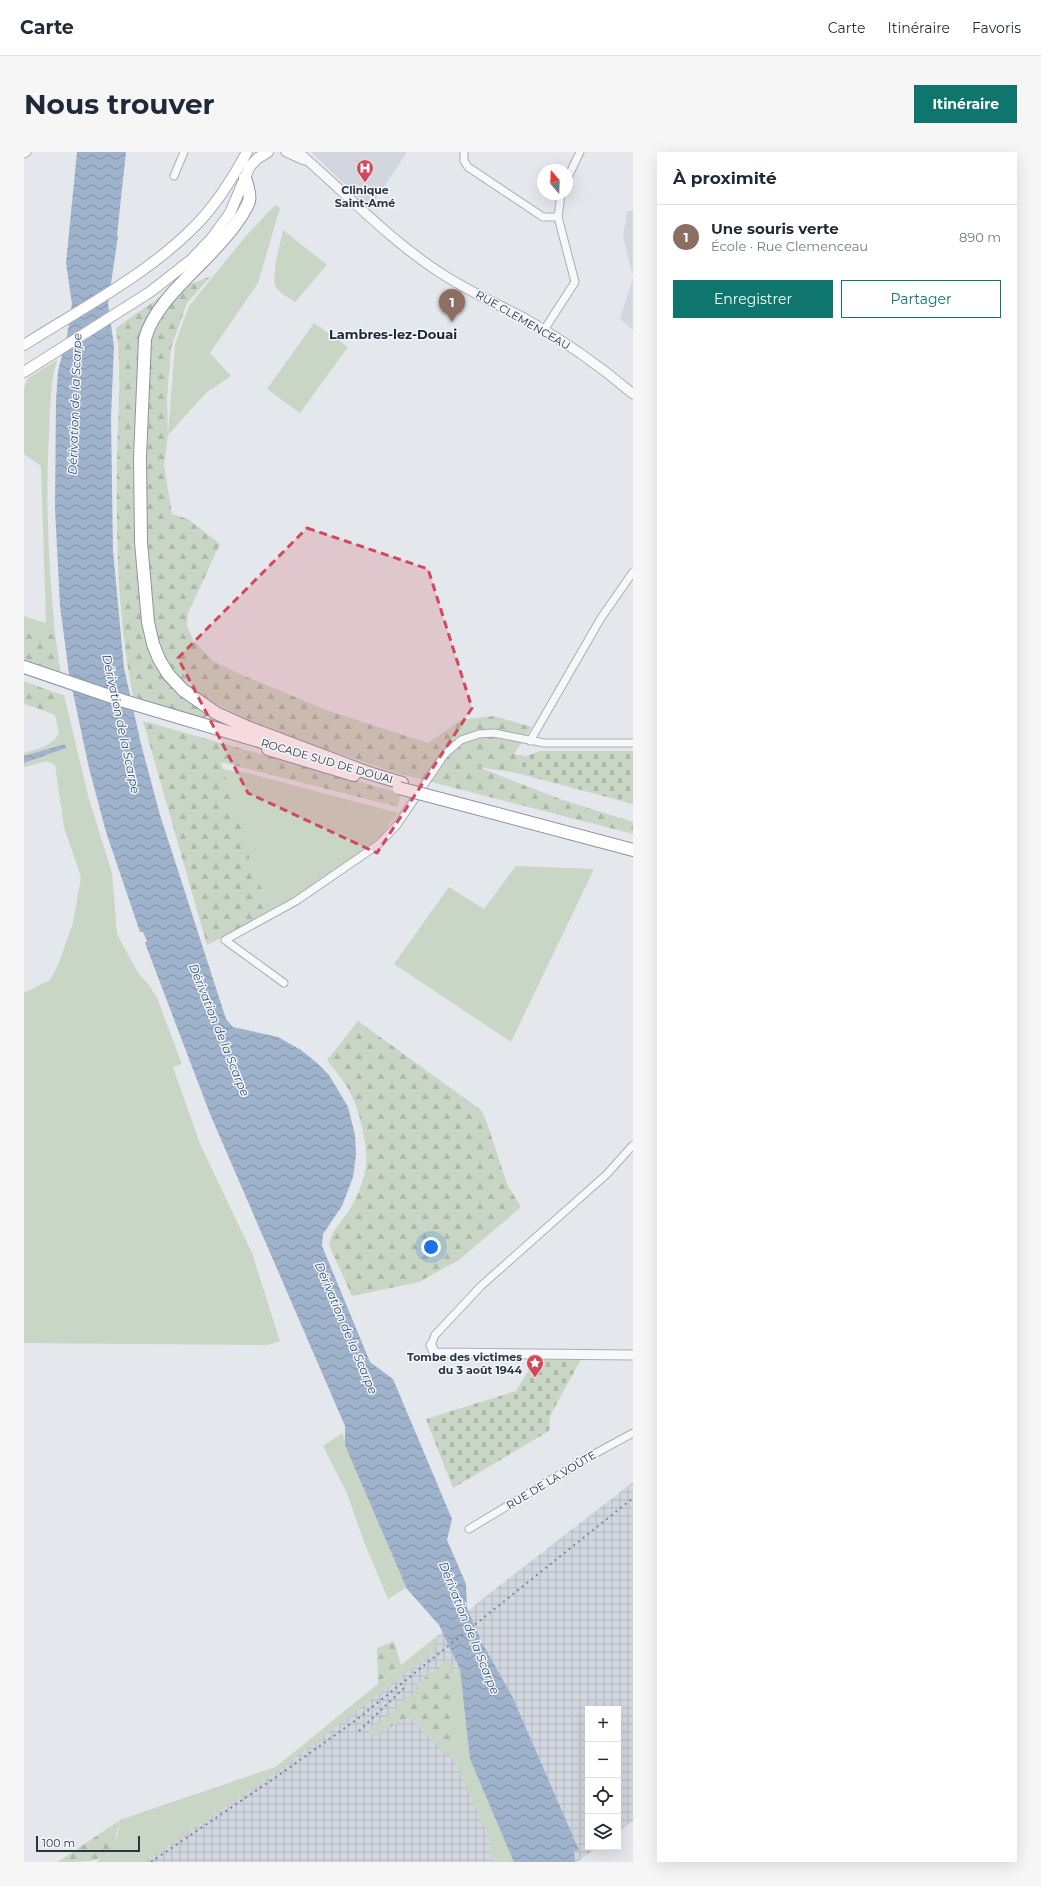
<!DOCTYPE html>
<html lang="fr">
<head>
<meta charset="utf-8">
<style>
  :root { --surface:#fff; --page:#f6f6f7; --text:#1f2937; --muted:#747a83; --line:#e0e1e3; --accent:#0f766e }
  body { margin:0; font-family:Montserrat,sans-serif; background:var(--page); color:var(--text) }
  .controls { position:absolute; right:12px; bottom:12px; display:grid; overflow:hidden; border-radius:0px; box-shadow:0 4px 16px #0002 }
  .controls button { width:36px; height:36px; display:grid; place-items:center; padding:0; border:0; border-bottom:1px solid var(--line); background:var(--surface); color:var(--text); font:20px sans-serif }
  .compass { position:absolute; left:513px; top:12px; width:36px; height:36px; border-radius:50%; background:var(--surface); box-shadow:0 4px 16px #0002; rotate:341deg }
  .scale { position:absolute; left:12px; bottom:10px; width:104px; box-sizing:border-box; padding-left:4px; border:2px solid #2b3445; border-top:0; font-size:11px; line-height:14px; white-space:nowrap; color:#2b3445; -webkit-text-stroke:3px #f4f6f9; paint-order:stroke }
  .you { position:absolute; left:407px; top:1095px; width:14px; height:14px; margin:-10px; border:3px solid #fff; border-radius:50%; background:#1a73e8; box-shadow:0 0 0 6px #1a73e833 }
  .badge { display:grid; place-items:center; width:26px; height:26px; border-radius:50%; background:var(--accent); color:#fff; font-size:13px; font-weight:700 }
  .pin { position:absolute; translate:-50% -33px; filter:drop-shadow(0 1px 2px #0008) }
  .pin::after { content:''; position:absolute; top:21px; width:14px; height:12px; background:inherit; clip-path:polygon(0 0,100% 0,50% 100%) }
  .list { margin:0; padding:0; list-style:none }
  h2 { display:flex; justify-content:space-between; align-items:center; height:52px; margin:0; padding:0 16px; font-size:17px }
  h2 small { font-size:13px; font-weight:400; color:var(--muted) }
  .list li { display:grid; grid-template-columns:26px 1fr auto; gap:12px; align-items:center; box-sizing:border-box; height:64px; padding:0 16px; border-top:1px solid var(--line) }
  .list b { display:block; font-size:15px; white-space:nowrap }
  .list p { margin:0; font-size:13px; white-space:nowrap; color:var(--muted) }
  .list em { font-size:13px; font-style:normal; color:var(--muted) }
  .actions { display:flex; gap:8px; padding:12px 16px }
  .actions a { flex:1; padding:9px 0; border:1px solid var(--accent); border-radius:0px; text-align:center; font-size:14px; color:var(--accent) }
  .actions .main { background:var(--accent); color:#fff }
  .icon { flex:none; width:22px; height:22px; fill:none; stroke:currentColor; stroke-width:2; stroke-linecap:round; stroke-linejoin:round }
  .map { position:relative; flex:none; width:609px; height:1710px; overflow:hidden; border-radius:0px }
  header { display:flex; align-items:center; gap:24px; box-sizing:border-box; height:56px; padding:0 20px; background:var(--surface); border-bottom:1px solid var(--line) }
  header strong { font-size:19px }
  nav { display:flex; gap:22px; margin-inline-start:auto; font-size:14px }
  .intro { display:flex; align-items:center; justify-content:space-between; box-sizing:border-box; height:96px; padding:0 24px }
  h1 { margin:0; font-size:28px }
  .button { padding:10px 18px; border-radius:0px; background:var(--accent); color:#fff; font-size:14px; font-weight:700 }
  main { display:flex; gap:24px; padding:0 24px }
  aside { flex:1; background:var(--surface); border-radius:0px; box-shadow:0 4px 16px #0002 }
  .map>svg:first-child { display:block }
  .built { fill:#d2d6de }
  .industrial { fill:url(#industrial-grid) }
  .grass { fill:#c9d6c5 }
  .forest { fill:url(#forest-firs) }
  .cemetery { fill:url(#cemetery-stones) }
  .water { fill:url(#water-waves) }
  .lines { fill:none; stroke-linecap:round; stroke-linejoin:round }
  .minor-casing { stroke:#a9aeb7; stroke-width:9 }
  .tertiary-casing { stroke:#a9aeb7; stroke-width:11 }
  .secondary-casing { stroke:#a9aeb7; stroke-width:12 }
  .trunk-casing { stroke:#8b94a3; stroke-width:14 }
  .minor { stroke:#f7f8fa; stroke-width:7 }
  .tertiary { stroke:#f7f8fa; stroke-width:9 }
  .secondary { stroke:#fff; stroke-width:10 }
  .trunk { stroke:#fff; stroke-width:12 }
  .rail { stroke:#7d8696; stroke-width:2; stroke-dasharray:2 4; stroke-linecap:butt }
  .trunk-bridge-casing { stroke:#8b94a3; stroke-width:14; stroke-linecap:butt }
  .trunk-bridge { stroke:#fff; stroke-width:12 }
  .marked { fill:#d1495b; fill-opacity:0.2; stroke:#d1495b; stroke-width:3; stroke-dasharray:8 5; stroke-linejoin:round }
  .labels { text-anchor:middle; stroke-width:3; stroke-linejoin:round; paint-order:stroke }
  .poi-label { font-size:11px; font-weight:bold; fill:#2b3445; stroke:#f4f6f9 }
  .street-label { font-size:11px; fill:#2b3445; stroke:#f4f6f9 }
  .water-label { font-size:12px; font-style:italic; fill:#34527a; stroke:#f4f6f9 }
  .quarter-label { font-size:13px; font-weight:bold; fill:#1d2536; stroke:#f4f6f9 }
</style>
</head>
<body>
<header>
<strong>Carte</strong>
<nav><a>Carte</a><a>Itinéraire</a><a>Favoris</a></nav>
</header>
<div class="intro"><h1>Nous trouver</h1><a class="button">Itinéraire</a></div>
<main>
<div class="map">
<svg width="609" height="1710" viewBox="0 0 609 1710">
  <defs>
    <pattern id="industrial-grid" width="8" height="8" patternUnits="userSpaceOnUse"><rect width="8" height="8" fill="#d2d6de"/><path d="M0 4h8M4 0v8" fill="none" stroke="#b4b8c0"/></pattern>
    <pattern id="forest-firs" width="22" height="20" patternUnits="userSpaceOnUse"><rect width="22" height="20" fill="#c9d6c5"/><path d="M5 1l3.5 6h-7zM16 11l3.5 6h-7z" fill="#adb8ab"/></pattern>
    <pattern id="cemetery-stones" width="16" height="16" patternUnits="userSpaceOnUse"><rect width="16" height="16" fill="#c9d6c5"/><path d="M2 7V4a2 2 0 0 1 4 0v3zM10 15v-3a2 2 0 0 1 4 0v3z" fill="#adb8ab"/></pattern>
    <pattern id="water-waves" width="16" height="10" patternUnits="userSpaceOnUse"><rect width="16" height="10" fill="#9fb4cc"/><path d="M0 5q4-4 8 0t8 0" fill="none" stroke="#8293a7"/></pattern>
  </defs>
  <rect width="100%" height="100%" fill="#e4e7ec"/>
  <g class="built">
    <path d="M287,0H383L346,56Z"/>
    <path d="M609,58V124L599,84L603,60Z"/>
    <path d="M609,126V178L596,167Z"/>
  </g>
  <path class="industrial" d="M609,1330V1669L594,1680V1557H564V1695H574L553,1710H103L96,1668L252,1615L466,1441Z"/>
  <g class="grass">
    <path d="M251,53L256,56L234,131L186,201L207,224L182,241L144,283L151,192L165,154L221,85Z"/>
    <path d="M259,78L303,113L271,150C266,146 257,142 253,137C245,128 257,90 259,78Z"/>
    <path d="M290,171L324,195L276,261L243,237Z"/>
    <path d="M33,208C26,232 26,258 25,283C21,350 25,416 31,482L0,477V464L22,471L17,314L0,302V237L4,226Z"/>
    <path d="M29,540L40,543L65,647L88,721L93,782L114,821L125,833L133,846L158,912L149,915L176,992L228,1101L256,1189L244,1193L0,1191V841L26,828L34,813L49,771L57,725L40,675L31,613L22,609L0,615V611L42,596L40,592L0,604V601C14,597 28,595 35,581L31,563L21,559L31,546Z"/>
    <path d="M198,617L223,621L374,661L357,684L289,736L252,760L232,727Z"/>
    <path d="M492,714L570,717L487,890L370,812L425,735L460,757Z"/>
    <path d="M318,1281L383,1435L364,1447L340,1390L323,1341L299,1294Z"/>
    <path d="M413,1484L411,1499L246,1625L120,1710H73L93,1685L96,1668L252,1615Z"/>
    <path d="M436,1517L446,1608L491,1710H468L464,1684L431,1609V1522Z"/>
  </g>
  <g class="forest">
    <path d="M187,124L163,151L147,196L143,247L144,283L140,313L148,362L164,367L196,392L164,461L163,474L169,488L189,509L216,522L302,558L404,591L437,568L470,564L508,575L490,602L502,604L493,621L454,615L536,647L609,670V682L369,620L248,579L192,552L181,566L153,560L109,544C94,470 92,391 93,315C93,268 99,222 92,176L136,145Z"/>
    <path d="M0,477L31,482L37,524L0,511Z"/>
    <path d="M0,529L29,540L31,546L21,559L0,552Z"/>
    <path d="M119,569L376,641L374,655L197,610L232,727L251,758L183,793Z"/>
    <path d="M334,869L457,958L463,971L483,1032L497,1055L435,1108L395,1130L328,1144L305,1093C307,1078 322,1065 329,1052C335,1041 340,1026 342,1014C344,992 335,954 323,935C317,926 310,917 303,908Z"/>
    <path d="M370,1489L377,1513L354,1532L353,1496Z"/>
    <path d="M424,1507L431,1522V1609L420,1600L386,1565L349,1584L344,1581L373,1556L374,1552L391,1540L392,1533Z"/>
    <path d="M96,1668C86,1710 78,1710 34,1710Z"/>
  </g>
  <g class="cemetery">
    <path d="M516,599H609V652L493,621L502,604Z"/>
    <path d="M512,1206L557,1207L526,1264L525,1279L429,1336L402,1267L492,1239Z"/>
  </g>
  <g class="water">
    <path d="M53,0H102L93,83L94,84L84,152L90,194L87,265L89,399L100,516L117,592L136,663L202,867L209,875L254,885L277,898L293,911L305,923L324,955L331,983L332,1003L329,1025L318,1054L299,1082L298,1094L346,1210L369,1227L428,1367L423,1388L442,1432L443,1456L457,1489L489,1546L550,1687L555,1698L550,1699L551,1710H490L446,1607L436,1517L415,1473L383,1437L321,1293V1274L186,962L121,791L123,789L119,780H116L82,680L65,616L45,522L36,454L31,357L32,249L34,219L43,184L48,152L42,111Z"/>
    <path d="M41,592L42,596L0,611V604Z"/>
  </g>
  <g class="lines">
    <g class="minor-casing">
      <g id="minor">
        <path d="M440,0V9L444,15L519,65H534"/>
        <path d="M0,2L3,0"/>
        <path d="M150,24L160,0"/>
        <path d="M543,27L556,0"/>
        <path d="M520,178L551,130L534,65L537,42"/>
        <path d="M506,589L577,466L609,420"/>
        <path d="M260,831L201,788L272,749L355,692L373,673L420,603L437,588L455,582L470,581L520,591H609"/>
        <path d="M407,1193L411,1183L457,1134L583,1022L609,993"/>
        <path d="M445,1377L563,1306L609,1281"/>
      </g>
    </g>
    <g class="tertiary-casing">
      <g id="tertiary">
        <path d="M262,0L280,8"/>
        <path d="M274,0C321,40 363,86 415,120C442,138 471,151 500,166C539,188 575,213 609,242"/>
        <path d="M407,1193L410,1200L414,1201L609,1203"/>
      </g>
    </g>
    <g class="secondary-casing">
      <g id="secondary">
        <path d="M0,193C55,158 122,123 168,77C189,57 210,25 223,0"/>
        <path d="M0,220L126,140L167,108L188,86L206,61L226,14L234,6L244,0"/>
      </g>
    </g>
    <g class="trunk-casing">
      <g id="trunk">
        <path d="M221,26C223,33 227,42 225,49C222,58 216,66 211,73C186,109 131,146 121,187L116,305L117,390L124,470L129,492L135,507L144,522L159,538L192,561L223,575L345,621"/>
        <path d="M0,515L100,549L255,595"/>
        <path d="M244,597L330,623"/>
        <path d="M338,619L378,631"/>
        <path d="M417,647L609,698"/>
      </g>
    </g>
    <use href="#minor" class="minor"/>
    <use href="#tertiary" class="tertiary"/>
    <use href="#secondary" class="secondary"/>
    <use href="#trunk" class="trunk"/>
    <g class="rail">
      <path d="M335,1579L380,1536"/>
      <path d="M127,1710L258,1621L332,1568L609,1346"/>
    </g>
    <g class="trunk-bridge-casing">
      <path id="trunk-bridge" d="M375,636L417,647"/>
    </g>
    <use href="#trunk-bridge" class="trunk-bridge"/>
  </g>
  <path class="marked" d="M283,376L404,417L448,556L353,701L224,641L154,506Z"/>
  <defs>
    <g id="hospital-pin" transform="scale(0.9)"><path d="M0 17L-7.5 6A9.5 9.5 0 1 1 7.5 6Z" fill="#d1495b" stroke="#f4f6f9"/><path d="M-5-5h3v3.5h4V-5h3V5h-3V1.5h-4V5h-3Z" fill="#fff"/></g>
    <g id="sight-pin" transform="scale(0.9)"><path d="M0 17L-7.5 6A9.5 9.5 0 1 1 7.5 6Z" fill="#d1495b" stroke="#f4f6f9"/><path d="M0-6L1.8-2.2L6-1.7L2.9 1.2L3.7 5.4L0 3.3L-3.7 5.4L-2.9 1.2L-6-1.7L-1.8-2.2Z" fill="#fff"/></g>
  </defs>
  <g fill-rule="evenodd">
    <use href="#hospital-pin" x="341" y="16"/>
    <use href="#sight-pin" x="511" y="1211"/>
  </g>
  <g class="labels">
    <g class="poi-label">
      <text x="341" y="42">Clinique<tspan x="341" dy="13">Saint-Amé</tspan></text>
      <text x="498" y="1209" text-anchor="end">Tombe des victimes<tspan x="498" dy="13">du 3 août 1944</tspan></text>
    </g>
    <g class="street-label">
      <text transform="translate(499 168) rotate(30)" y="4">RUE CLEMENCEAU</text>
      <text transform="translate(303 609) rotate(16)" y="4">ROCADE SUD DE DOUAI</text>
      <text transform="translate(527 1328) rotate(-31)" y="4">RUE DE LA VOÛTE</text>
    </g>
    <g class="water-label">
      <text transform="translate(51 252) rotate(-88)" y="4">Dérivation de la Scarpe</text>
      <text transform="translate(97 572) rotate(78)" y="4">Dérivation de la Scarpe</text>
      <text transform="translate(195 878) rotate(68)" y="4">Dérivation de la Scarpe</text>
      <text transform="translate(322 1176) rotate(67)" y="4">Dérivation de la Scarpe</text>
      <text transform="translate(445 1476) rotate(68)" y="4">Dérivation de la Scarpe</text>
    </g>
    <g class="quarter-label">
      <text x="369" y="187">Lambres-lez-Douai</text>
    </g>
  </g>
</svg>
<div class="controls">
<button>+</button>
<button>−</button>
<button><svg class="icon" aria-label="locate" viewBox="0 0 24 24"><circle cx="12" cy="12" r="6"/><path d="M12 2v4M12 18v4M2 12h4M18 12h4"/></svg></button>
<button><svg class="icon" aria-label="layers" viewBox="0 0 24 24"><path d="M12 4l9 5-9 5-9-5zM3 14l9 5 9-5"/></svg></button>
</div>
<svg class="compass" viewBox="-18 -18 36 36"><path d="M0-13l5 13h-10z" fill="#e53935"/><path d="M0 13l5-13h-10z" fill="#747a83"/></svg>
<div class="scale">100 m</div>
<div class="you"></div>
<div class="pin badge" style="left:428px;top:170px;background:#8d6e63">1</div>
</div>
<aside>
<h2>À proximité<small></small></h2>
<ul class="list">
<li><span class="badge" style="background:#8d6e63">1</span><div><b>Une souris verte</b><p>École · Rue Clemenceau</p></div><em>890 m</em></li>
</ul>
<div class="actions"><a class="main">Enregistrer</a><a>Partager</a></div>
</aside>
</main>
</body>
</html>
